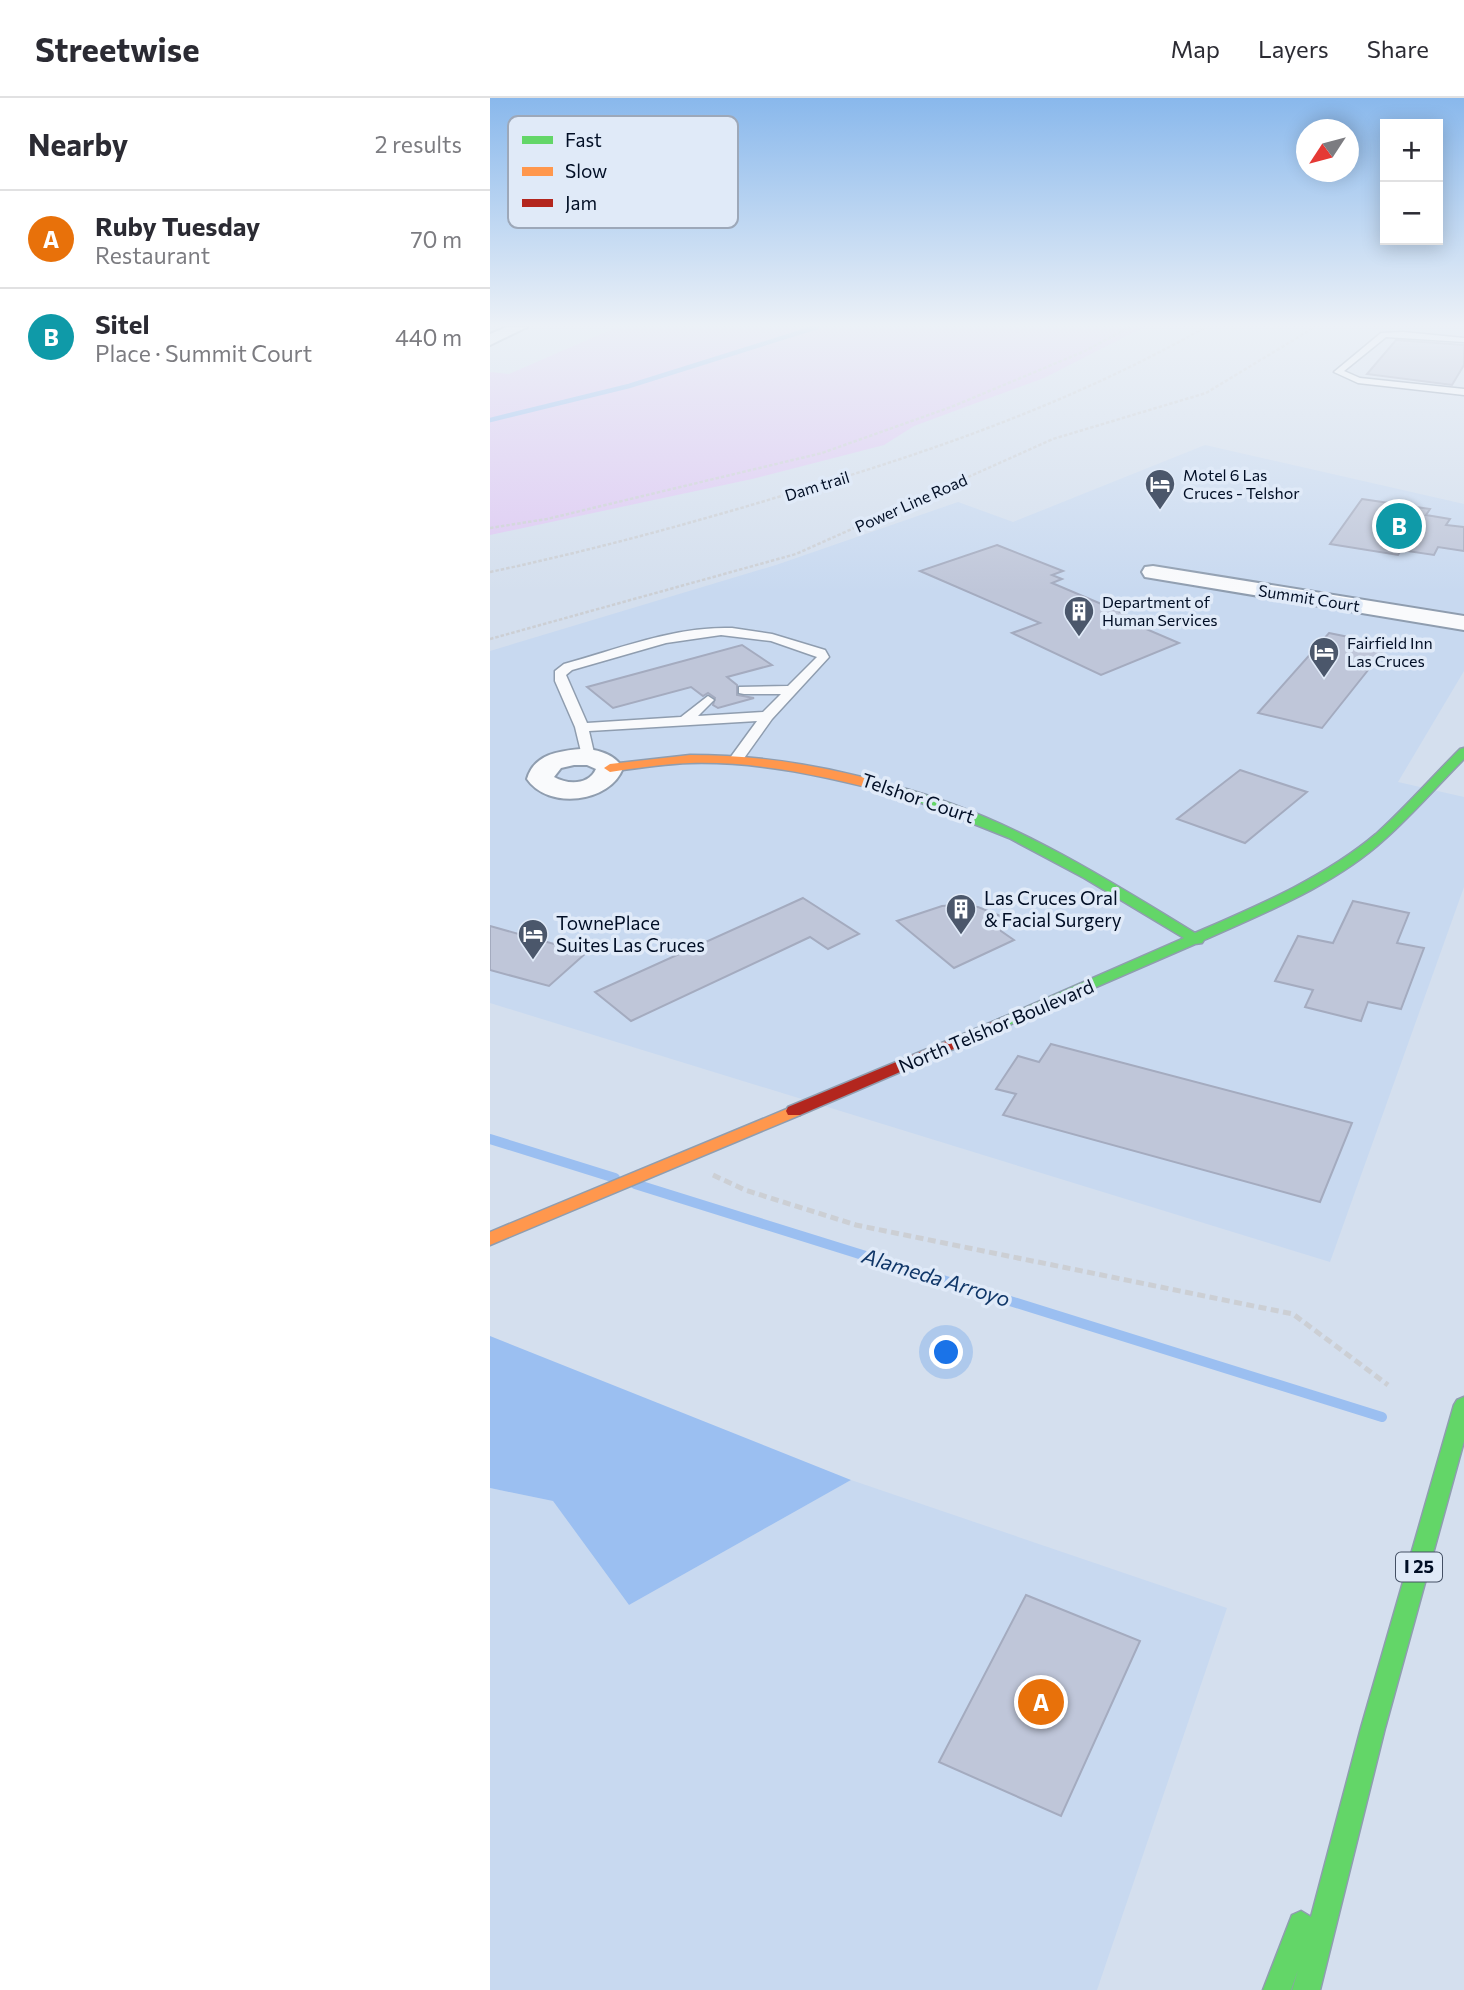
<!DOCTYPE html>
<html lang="en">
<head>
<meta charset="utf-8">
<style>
  :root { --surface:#fff; --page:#f7f7f7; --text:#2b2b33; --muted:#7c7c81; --line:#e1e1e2; --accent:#7c3aed }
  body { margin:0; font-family:Commissioner,sans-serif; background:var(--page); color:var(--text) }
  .controls { position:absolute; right:21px; top:21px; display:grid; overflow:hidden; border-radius:0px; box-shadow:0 4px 18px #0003 }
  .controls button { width:63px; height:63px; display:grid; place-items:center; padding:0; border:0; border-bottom:2px solid var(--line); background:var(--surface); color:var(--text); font:35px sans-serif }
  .compass { position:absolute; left:806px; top:21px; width:63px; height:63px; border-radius:50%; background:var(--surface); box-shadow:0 4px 18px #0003; rotate:234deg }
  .you { position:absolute; left:457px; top:1255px; width:24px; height:24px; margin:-18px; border:5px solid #fff; border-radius:50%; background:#1a73e8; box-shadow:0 0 0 10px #1a73e833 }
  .badge { display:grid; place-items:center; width:46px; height:46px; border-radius:50%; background:var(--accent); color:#fff; font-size:23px; font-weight:700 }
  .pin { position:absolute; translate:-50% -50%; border:4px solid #fff; box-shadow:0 2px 7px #0006 }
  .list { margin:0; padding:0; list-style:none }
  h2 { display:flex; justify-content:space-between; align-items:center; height:91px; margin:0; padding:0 28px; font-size:30px }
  h2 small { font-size:23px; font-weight:400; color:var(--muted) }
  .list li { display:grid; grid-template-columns:46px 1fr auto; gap:21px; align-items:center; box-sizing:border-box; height:98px; padding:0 28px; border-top:2px solid var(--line) }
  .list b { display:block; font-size:26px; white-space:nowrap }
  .list p { margin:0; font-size:23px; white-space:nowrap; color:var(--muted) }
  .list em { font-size:23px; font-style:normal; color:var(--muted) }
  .map { position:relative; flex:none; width:974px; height:1892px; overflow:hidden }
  header { display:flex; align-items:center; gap:42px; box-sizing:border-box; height:98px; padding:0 35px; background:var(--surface); border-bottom:2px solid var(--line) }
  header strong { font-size:33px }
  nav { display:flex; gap:38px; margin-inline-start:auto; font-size:24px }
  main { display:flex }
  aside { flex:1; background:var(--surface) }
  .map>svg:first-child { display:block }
  .built { fill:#c8d9f0 }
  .green { fill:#dec8f3 }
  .water { fill:#9bbff1 }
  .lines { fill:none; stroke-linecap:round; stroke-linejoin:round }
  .stream-far1 { stroke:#9bbff1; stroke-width:4.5 }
  .stream { stroke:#9bbff1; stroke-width:10 }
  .building { fill:#bfc6d9; stroke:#a4abbf; stroke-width:2 }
  .lane-casing { stroke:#8f9daf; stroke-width:3 }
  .street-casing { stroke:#8f9daf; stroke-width:4 }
  .fast-casing { stroke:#8f9daf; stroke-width:3 }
  .slow-casing { stroke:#8f9daf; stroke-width:3 }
  .jam-casing { stroke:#8f9daf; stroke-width:3 }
  .path-far1 { stroke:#cccfd4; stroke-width:2.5; stroke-dasharray:3.5 2; stroke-linecap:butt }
  .path { stroke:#cccfd4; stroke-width:5; stroke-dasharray:8 4.5; stroke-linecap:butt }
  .lane { fill:#f9fafc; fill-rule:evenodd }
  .street { fill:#f9fafc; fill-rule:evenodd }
  .fast { fill:#63d668; fill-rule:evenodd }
  .slow { fill:#ff974d; fill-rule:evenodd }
  .jam { fill:#b3261e; fill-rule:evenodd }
  .labels { text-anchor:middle; stroke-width:7; stroke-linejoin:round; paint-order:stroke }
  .far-poi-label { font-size:16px; fill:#010e25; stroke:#e0eaf8; text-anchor:start }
  .far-street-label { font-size:16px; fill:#010e25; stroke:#e0eaf8 }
  .shield { fill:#e0eaf8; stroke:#445064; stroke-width:2 }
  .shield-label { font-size:18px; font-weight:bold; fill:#010e25 }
  .street-label { font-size:19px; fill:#010e25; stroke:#e0eaf8 }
  .poi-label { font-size:19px; fill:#010e25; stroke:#e0eaf8; text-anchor:start }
  .water-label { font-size:21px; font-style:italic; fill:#0f3668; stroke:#e0eaf8 }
  .key { fill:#e0eaf8; stroke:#9da8b9; stroke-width:2 }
  .key-label { font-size:19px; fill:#010e25 }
</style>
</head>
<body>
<header>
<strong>Streetwise</strong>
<nav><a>Map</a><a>Layers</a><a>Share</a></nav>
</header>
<main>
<aside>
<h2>Nearby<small>2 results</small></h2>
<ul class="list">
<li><span class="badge" style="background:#e8710a">A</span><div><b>Ruby Tuesday</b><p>Restaurant</p></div><em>70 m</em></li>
<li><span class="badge" style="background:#0f9aa8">B</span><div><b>Sitel</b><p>Place · Summit Court</p></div><em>440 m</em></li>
</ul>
</aside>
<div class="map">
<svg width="974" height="1892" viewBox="0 0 974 1892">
  <rect width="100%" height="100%" fill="#d4dfee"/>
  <g class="built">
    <path d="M715,347L974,406V573L908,684L974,699V789L840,1164L0,905V553L286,467L468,404L523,424Z"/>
    <path d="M361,1382L737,1510L607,1892H0V1390L63,1403L139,1507Z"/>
  </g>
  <path class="green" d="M127,229H654L554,280L424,328L394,347L262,381L0,437V274L19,276Z"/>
  <path class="water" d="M0,1238L361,1382L139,1507L63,1403L0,1390Z"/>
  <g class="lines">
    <path class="stream-far1" d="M0,322L139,288L327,229"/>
    <g class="stream">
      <path d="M0,1041L125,1080"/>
      <path d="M145,1086L892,1319"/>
    </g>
  </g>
  <g class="building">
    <path d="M906,242L974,247V267L962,287L877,276Z"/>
    <path d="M872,401L940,411L936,417L960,421L956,427L974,429V453L948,449L944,457L911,452L908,457L840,446Z"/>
    <path d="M507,447L573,473L562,477L572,481L562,485L635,516L628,519L689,545L611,577L522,535L550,525L430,473Z"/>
    <path d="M839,535L898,547L832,630L768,615Z"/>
    <path d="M252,547L282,567L237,579L247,587V597L264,600L228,610L223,607L225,600L218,595L213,598L201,589L123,610L97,589Z"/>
    <path d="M750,672L817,694L755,745L687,721Z"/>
    <path d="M313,800L369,836L338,851L320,839L141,923L105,894Z"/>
    <path d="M863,803L919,815L907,845L934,850L911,911L878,904L871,923L815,909L823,892L785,883L808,838L843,845Z"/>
    <path d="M466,807L488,809L513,819L511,833L524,842L464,870L407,823L452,808Z"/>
    <path d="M0,828L96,855L59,888L0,872Z"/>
    <path d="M561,946L862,1025L830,1104L513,1017L526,996L506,991L528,958L549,964Z"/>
    <path d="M536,1497L650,1543L571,1718L449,1664Z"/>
  </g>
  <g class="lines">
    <g class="lane-casing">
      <g id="lane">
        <path d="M913,234L974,240V244L896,239L854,273L870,280L974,291V297L868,285L844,274L891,235Z"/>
        <path d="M242,530L282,536L335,552L339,559L282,621L252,663H242L240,660L267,623L99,633L105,659L103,662H93L85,629L65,583V573L74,566C128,551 185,528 242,530ZM231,537L281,543L327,559L298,588L249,589V595L254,596H291L273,614L208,618L224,602L218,598L191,619L97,625L76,577L82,572L176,545Z"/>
      </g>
    </g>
    <g class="street-casing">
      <g id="street">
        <path d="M17,229H37L0,247V236Z"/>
        <path d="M663,468L974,518V532L655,479L652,474L655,469Z"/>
        <path d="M91,651C108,651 124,656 133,670C120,705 58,712 37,681C44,656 69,653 91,651ZM84,667H97L106,671C99,687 78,687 64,679L71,670Z"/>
      </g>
    </g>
    <g class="fast-casing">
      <g id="fast">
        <path d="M974,650V661C948,687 923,716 895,741C845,787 776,814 714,842L712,845L705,846L512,930L504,925L507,922L694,840L594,780L519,740L399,692L405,688C513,716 611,777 705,835C767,808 834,780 886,736C915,710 942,679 970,651Z"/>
        <path d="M974,1299V1343L895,1630L830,1892H802L808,1872L801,1892H773L802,1817L811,1813L821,1819L871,1630L964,1307L967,1302Z"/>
      </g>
    </g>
    <g class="slow-casing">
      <g id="slow">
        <path d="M200,657C260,657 318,665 376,680C387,683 403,685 411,692L405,696C337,679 271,663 200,665C173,666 146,670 120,674L114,670L120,666Z"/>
        <path d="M304,1008L310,1009L312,1013L310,1017L0,1147V1134Z"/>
      </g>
    </g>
    <g class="jam-casing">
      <path id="jam" d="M512,920L520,925L517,928L310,1017H298L296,1013L298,1009Z"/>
    </g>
    <g class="path-far1">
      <path d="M0,430L57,421L332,355L461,309L595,253L640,229"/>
      <path d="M0,474C104,452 206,424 308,393C450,351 587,302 716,229"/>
      <path d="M0,541L306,456L563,341L716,295L825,229"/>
    </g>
    <path class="path" d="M223,1077L255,1092L366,1127L803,1216L898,1287"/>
    <use href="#lane" class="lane"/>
    <use href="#street" class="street"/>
    <use href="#fast" class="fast"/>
    <use href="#slow" class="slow"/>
    <use href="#jam" class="jam"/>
  </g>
  <linearGradient id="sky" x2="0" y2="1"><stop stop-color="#89b8ec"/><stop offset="0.46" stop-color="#ecf1f7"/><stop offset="1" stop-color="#ecf1f7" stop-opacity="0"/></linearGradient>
  <rect width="974" height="494" fill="url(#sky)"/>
  <defs>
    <g id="hotel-pin" transform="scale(1.575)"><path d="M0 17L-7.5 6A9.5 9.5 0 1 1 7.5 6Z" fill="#4b576b" stroke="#e0eaf8"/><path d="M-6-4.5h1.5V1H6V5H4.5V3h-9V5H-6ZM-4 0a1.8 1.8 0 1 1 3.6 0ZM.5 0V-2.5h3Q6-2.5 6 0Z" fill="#fff"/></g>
    <g id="building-pin" transform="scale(1.575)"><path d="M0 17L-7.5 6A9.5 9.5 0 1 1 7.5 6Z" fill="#4b576b" stroke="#e0eaf8"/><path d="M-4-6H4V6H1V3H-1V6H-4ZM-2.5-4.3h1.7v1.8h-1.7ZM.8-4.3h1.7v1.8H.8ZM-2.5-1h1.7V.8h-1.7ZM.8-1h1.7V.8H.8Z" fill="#fff"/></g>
  </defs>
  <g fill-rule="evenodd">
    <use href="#hotel-pin" x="670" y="386"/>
    <use href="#building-pin" x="589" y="513"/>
    <use href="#hotel-pin" x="834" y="554"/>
    <use href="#building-pin" x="471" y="811"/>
    <use href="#hotel-pin" x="43" y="836"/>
  </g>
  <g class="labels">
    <g class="far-poi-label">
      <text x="693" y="383">Motel 6 Las<tspan x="693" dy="18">Cruces - Telshor</tspan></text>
      <text x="612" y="510">Department of<tspan x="612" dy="18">Human Services</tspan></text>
      <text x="857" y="551">Fairfield Inn<tspan x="857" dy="18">Las Cruces</tspan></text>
    </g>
    <g class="far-street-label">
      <text transform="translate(327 388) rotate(-17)" y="6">Dam trail</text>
      <text transform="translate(421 405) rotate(-24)" y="6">Power Line Road</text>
      <text transform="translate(819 500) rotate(9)" y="6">Summit Court</text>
    </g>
    <rect class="shield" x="906" y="1454.5" width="46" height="29" rx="5"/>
    <g class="shield-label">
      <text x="929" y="1475">I 25</text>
    </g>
    <g class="street-label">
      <text transform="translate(428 700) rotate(19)" y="7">Telshor Court</text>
      <text transform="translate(506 928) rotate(-23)" y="7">North Telshor Boulevard</text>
    </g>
    <g class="poi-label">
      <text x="494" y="807">Las Cruces Oral<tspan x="494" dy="22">&amp; Facial Surgery</tspan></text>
      <text x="66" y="832">TownePlace<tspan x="66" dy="22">Suites Las Cruces</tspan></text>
    </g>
    <g class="water-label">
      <text transform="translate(446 1180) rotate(17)" y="7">Alameda Arroyo</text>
    </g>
  </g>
  <rect x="18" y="18" width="230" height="112" rx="10" class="key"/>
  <rect x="32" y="38" width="31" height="8" fill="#63d668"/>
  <rect x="32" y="69" width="31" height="9" fill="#ff974d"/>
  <rect x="32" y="101" width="31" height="8" fill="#b3261e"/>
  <g class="key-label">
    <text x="75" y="49">Fast</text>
    <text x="75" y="80">Slow</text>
    <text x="75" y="112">Jam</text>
  </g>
</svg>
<div class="controls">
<button>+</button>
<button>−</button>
</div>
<svg class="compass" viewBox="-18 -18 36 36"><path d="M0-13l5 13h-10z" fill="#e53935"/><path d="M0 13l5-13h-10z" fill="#7c7c81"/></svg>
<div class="you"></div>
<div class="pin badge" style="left:551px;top:1604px;background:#e8710a">A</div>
<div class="pin badge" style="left:909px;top:428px;background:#0f9aa8">B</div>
</div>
</main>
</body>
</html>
